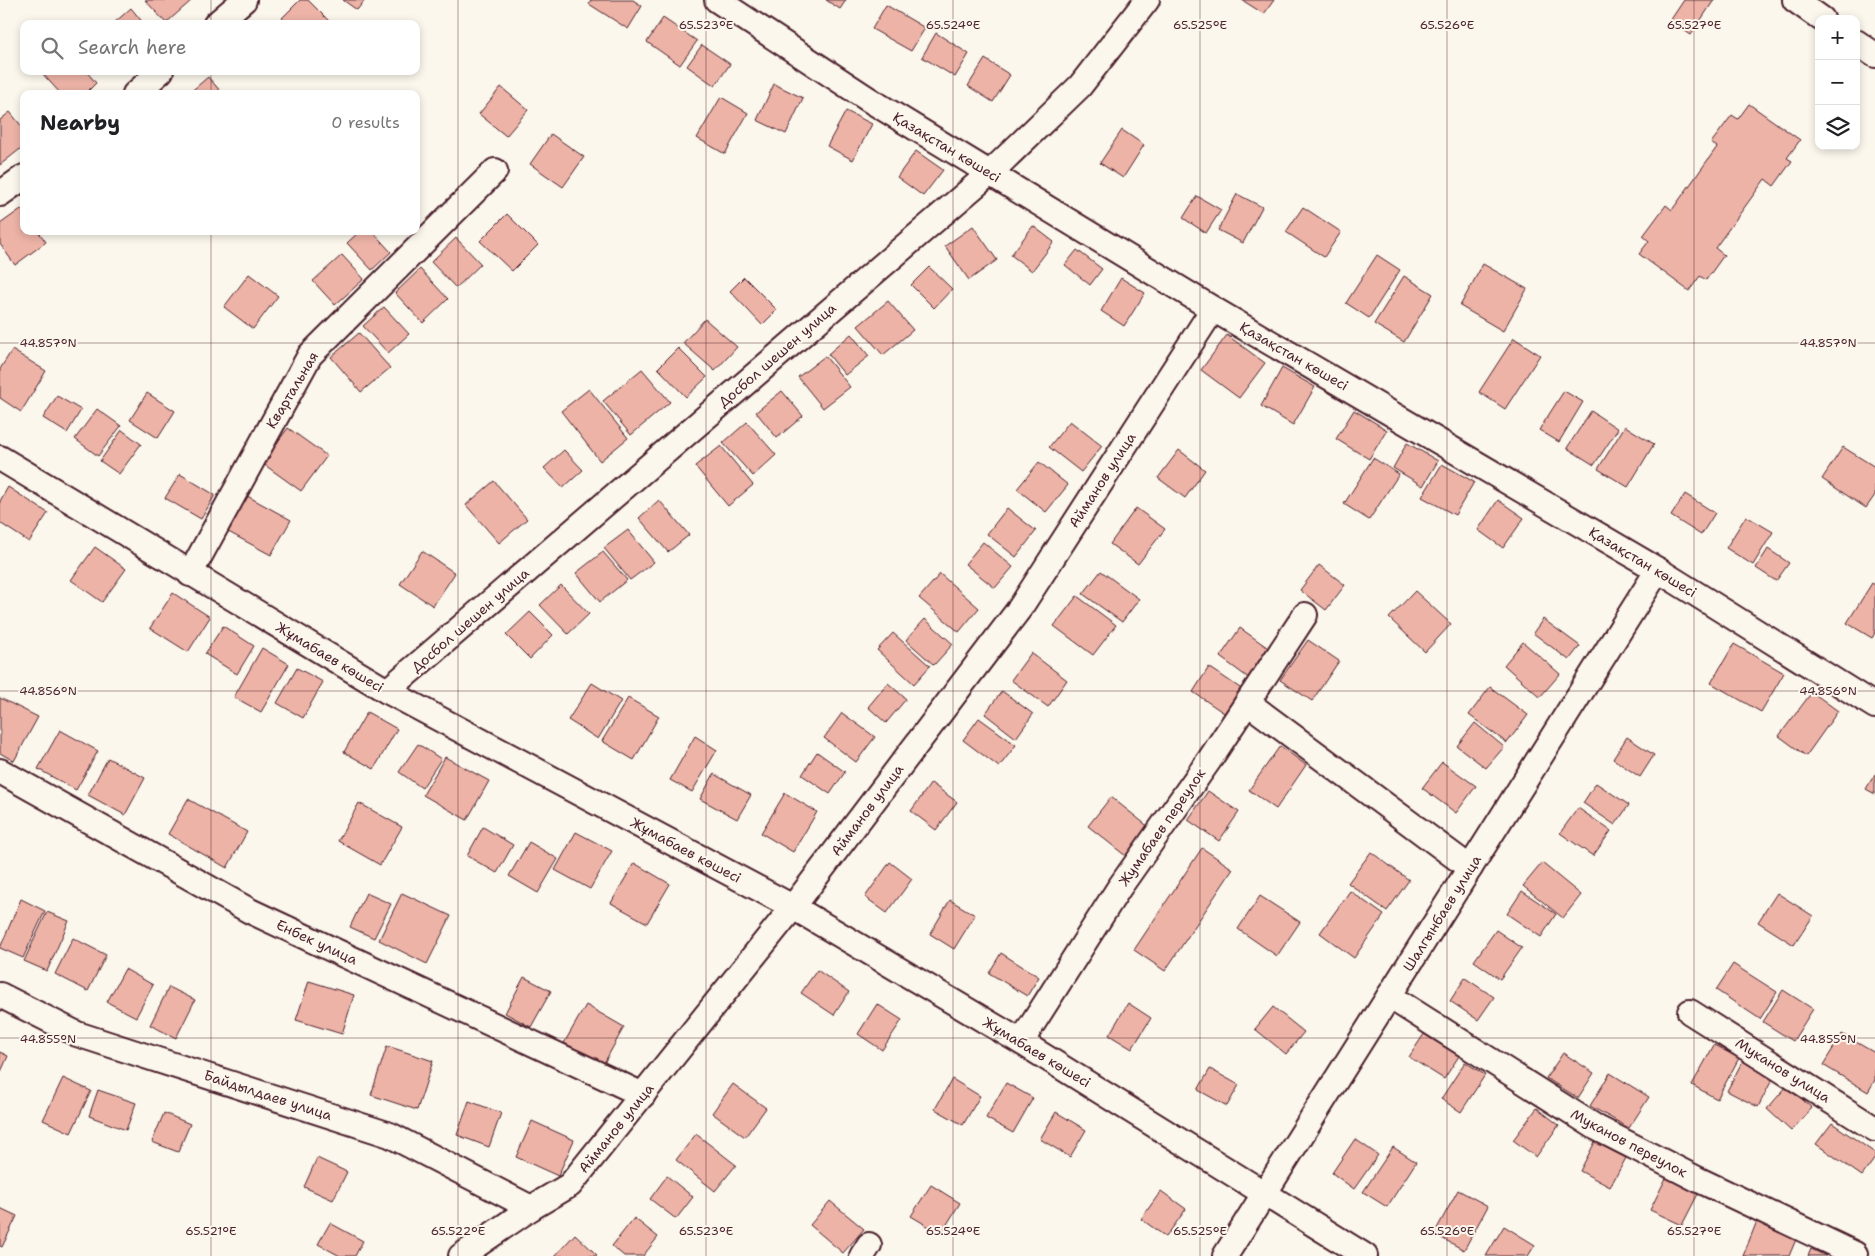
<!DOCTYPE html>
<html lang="en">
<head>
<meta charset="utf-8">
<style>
  :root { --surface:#fff; --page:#f6f6f6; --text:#202124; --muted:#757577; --line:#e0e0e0 }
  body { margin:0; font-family:"Shantell Sans",sans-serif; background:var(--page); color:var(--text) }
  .controls { position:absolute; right:15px; top:15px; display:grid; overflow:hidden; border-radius:10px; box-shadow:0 2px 8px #0003 }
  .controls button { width:45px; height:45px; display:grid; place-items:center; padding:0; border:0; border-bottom:1px solid var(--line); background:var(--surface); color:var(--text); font:25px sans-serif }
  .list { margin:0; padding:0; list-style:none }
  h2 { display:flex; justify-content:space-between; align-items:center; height:65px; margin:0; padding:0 20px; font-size:21px }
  h2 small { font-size:16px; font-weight:400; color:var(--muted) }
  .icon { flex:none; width:28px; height:28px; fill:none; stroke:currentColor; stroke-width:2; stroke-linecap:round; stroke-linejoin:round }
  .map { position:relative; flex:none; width:1875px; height:1256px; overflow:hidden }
  .search { position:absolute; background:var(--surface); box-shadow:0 2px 8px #0003; left:20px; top:20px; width:400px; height:55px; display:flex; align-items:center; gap:12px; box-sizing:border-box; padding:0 18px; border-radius:10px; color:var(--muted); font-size:19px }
  .panel { position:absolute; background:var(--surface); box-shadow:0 2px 8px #0003; left:20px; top:90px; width:400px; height:145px; border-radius:10px }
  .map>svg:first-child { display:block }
  .building { fill:#edb3a7; stroke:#4a1f2b }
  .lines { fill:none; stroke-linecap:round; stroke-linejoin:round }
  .minor-casing { stroke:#4a1f2b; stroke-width:28 }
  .minor { stroke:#fbf7ec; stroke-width:24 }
  .ticks { fill:none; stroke:#4a1f2b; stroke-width:1; stroke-opacity:0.45 }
  .labels { text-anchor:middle; stroke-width:4; stroke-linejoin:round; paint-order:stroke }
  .street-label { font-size:14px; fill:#4a1f2b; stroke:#fbf7ec }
  .ticks-label { font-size:12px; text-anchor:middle; fill:#4a1f2b; stroke:#fbf7ec; stroke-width:4; stroke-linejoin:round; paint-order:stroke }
</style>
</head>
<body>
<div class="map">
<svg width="1875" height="1256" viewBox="0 0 1875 1256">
  <rect width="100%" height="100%" fill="#fbf7ec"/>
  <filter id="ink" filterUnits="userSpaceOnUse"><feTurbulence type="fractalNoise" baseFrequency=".02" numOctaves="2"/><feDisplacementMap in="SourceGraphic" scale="10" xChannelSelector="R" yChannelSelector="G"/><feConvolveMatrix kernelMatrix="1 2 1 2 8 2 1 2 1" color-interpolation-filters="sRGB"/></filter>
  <g filter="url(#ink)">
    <g class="building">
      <path d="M145,0H192L166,23Z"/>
      <path d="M300,0H308L330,22L329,24H288L282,18Z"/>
      <path d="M343,0H365L357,10Z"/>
      <path d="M591,0H633L642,6L628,29L589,4Z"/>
      <path d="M826,0H846L840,9Z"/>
      <path d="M1242,0H1274L1264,14Z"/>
      <path d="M1684,0H1714L1691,35L1670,21Z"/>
      <path d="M886,5L925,28L911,51L872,29Z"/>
      <path d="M131,8L144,24H113Z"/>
      <path d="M663,18L697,41L680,65L647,42Z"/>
      <path d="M936,33L969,54L955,77L922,57Z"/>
      <path d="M702,45L730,64L715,86L687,66Z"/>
      <path d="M985,59L1010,75L993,102L968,86Z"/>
      <path d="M40,71H86L96,83L85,94H61Z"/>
      <path d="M208,77L223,94H188Z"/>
      <path d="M774,84L803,98L786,134L757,120Z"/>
      <path d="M501,87L528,110L506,136L479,114Z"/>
      <path d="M721,97L748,113L725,154L697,138Z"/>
      <path d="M1749,104L1800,140L1787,158L1792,161L1774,186L1765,179L1715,248L1724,255L1706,280L1700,276L1689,291L1639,254L1649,241L1643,236L1666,205L1672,210L1717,147L1711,143L1732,115L1738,119Z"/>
      <path d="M846,111L872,124L853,160L827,146Z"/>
      <path d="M10,112L24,129V146L0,165V120Z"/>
      <path d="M1122,130L1144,145L1123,178L1100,163Z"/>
      <path d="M551,134L584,157L563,187L530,164Z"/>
      <path d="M916,151L943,170L923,196L897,177Z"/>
      <path d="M1237,194L1262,207L1243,243L1218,230Z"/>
      <path d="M1197,196L1221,210L1206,233L1183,218Z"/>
      <path d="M1303,207L1341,232L1324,257L1286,232Z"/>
      <path d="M21,209L24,213V231H38L46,242L15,265L0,244V224Z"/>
      <path d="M507,214L538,245L512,271L480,241Z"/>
      <path d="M973,226L997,260L969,280L945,246Z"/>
      <path d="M1033,226L1054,242L1032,271L1011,255Z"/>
      <path d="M360,231H372L391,252L372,270L347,243Z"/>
      <path d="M456,238L481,264L456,288L431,262Z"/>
      <path d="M1077,250L1102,269L1090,285L1065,265Z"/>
      <path d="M342,255L364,279L335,305L313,281Z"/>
      <path d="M1377,255L1400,270L1369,318L1346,303Z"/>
      <path d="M1483,264L1527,289L1503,331L1460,306Z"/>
      <path d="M929,267L952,289L934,308L911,285Z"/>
      <path d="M420,269L448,299L423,323L395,293Z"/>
      <path d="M249,274L278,296L253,329L224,307Z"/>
      <path d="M1404,276L1433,294L1404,342L1374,324Z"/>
      <path d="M744,277L777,310L762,325L730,291Z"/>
      <path d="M1121,278L1145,293L1124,326L1101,311Z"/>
      <path d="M888,301L913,330L883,355L858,326Z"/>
      <path d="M384,307L409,334L388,353L363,326Z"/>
      <path d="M705,319L737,347L715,371L683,343Z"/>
      <path d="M359,333L390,368L361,392L331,357Z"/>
      <path d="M851,334L869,356L845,375L828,354Z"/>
      <path d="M1227,335L1265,363L1239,398L1201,370Z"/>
      <path d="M1514,338L1540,355L1505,409L1479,392Z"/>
      <path d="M678,348L707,377L686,397L658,368Z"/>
      <path d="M12,350L46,371L21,412L0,398V369Z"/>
      <path d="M825,356L850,387L823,408L798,377Z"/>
      <path d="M1282,368L1315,387L1293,425L1261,406Z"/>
      <path d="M642,369L670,402L631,435L603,401Z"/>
      <path d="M589,389L628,438L600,461L561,411Z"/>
      <path d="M782,391L803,416L777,438L756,412Z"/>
      <path d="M1564,391L1583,402L1559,442L1539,430Z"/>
      <path d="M147,393L175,411L158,438L130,420Z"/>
      <path d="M57,396L81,410L67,433L43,418Z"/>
      <path d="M97,409L121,426L98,456L75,439Z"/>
      <path d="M1354,410L1387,430L1369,459L1336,439Z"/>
      <path d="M1591,411L1618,429L1594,465L1567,448Z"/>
      <path d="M1070,421L1102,446L1081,472L1049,447Z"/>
      <path d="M747,422L776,455L753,476L723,443Z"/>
      <path d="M1625,426L1654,444L1628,487L1598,469Z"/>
      <path d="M288,428L327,456L301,491L262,463Z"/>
      <path d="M122,430L141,444L119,474L100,461Z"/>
      <path d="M1407,443L1438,461L1423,486L1393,468Z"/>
      <path d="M721,446L753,485L728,506L695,466Z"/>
      <path d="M1843,447L1875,467V495L1866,508L1822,479Z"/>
      <path d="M564,450L583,470L563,488L544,468Z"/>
      <path d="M1179,450L1205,470L1185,498L1158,478Z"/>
      <path d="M1373,458L1399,474L1369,520L1344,504Z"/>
      <path d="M1039,462L1068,485L1046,512L1017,489Z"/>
      <path d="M1442,464L1474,482L1455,515L1422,497Z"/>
      <path d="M180,474L215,495L201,519L165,498Z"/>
      <path d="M494,481L527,519L499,543L466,505Z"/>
      <path d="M8,487L48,513L29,542L0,523V501Z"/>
      <path d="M240,492L291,520L271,555L221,528Z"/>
      <path d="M1685,494L1715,513L1701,535L1671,516Z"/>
      <path d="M659,500L689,535L668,552L639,518Z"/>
      <path d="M1498,500L1524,518L1503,548L1478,530Z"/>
      <path d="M1007,508L1036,531L1016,557L987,534Z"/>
      <path d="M1136,508L1165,529L1138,564L1110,544Z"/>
      <path d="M1746,516L1773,532L1753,565L1726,548Z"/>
      <path d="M628,530L654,562L630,580L604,548Z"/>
      <path d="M983,542L1013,567L995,588L965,564Z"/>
      <path d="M95,547L126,569L102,602L71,580Z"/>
      <path d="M1768,549L1789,563L1776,581L1756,568Z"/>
      <path d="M422,551L455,573L433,606L400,584Z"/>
      <path d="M603,552L627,580L600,602L576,573Z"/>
      <path d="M1319,565L1345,585L1326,610L1300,590Z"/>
      <path d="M1101,571L1139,599L1122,622L1083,594Z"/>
      <path d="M940,574L979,608L959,632L919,598Z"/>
      <path d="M1872,583L1875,585V633L1872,638L1847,623Z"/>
      <path d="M561,585L589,614L568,634L540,605Z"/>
      <path d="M1415,591L1451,624L1425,652L1389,618Z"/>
      <path d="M173,593L210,617L188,652L150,628Z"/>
      <path d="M1077,596L1116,625L1093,655L1054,626Z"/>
      <path d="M530,612L553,635L530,659L506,635Z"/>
      <path d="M925,619L953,644L934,665L906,640Z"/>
      <path d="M1543,619L1580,646L1569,660L1533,633Z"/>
      <path d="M223,626L254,646L237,674L205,654Z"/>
      <path d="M1240,628L1271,650L1250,679L1220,657Z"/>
      <path d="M893,633L930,666L914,684L877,650Z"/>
      <path d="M1308,640L1339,661L1312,701L1280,680Z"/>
      <path d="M1523,642L1560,674L1540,697L1504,665Z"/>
      <path d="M1734,644L1784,673L1761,712L1711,683Z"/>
      <path d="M262,648L289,664L261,712L234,697Z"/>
      <path d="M1031,653L1067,680L1048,707L1011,680Z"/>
      <path d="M1209,667L1243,690L1227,715L1193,692Z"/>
      <path d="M297,668L323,682L303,718L277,703Z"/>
      <path d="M592,683L621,701L598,739L568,720Z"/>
      <path d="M888,683L906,699L886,723L868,707Z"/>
      <path d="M1490,687L1528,715L1507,743L1469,715Z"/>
      <path d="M1002,691L1033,714L1016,738L985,714Z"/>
      <path d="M1812,692L1838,711L1806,756L1779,736Z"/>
      <path d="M0,698L38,717L14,761L0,753Z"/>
      <path d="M628,698L659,716L634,760L602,741Z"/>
      <path d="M367,712L397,729L374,769L344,752Z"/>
      <path d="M842,713L875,737L856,762L824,738Z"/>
      <path d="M979,718L1016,745L999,767L963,740Z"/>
      <path d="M1475,723L1504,747L1486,768L1457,746Z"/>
      <path d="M60,730L98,751L76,790L38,769Z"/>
      <path d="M695,736L717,750L692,792L670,780Z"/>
      <path d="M1627,737L1654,755L1640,777L1613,759Z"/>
      <path d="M418,744L441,759L422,788L399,772Z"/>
      <path d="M1280,746L1306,765L1276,809L1249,790Z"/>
      <path d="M817,752L845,772L830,794L802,775Z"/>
      <path d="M445,757L489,781L467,820L423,795Z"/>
      <path d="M108,758L145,778L125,815L88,795Z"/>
      <path d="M1442,762L1476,786L1456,813L1422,788Z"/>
      <path d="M714,774L751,795L737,819L700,799Z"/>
      <path d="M1875,774V794L1866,789Z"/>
      <path d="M931,783L957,802L936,830L911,811Z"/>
      <path d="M1596,783L1629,805L1615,825L1583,803Z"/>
      <path d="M1208,791L1239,812L1219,841L1188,820Z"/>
      <path d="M785,793L817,812L793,852L761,833Z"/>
      <path d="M1111,797L1150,828L1127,857L1088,826Z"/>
      <path d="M188,799L247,832L227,868L168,834Z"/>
      <path d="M359,803L402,827L380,865L338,841Z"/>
      <path d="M1578,808L1611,831L1593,856L1560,833Z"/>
      <path d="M483,827L513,845L497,873L467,856Z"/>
      <path d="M576,832L612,851L590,889L555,870Z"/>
      <path d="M529,842L558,859L538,893L509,876Z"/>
      <path d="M1202,848L1233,869L1165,971L1134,950Z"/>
      <path d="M1371,852L1409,880L1387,911L1348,883Z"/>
      <path d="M890,862L912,879L887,913L865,897Z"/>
      <path d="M634,863L670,884L647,923L611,903Z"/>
      <path d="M1542,863L1581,895L1563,918L1523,886Z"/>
      <path d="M1350,891L1384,915L1354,958L1320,933Z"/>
      <path d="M1522,891L1556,914L1541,937L1507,914Z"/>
      <path d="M366,893L391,904L374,938L350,927Z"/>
      <path d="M402,893L451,916L427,964L379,940Z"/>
      <path d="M1777,893L1813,916L1794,945L1758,922Z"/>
      <path d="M1260,896L1300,922L1277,956L1238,929Z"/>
      <path d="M21,899L45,911L23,958L0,948Z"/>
      <path d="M950,900L975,915L954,949L930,934Z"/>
      <path d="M47,912L69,921L47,971L24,961Z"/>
      <path d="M1496,930L1522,948L1500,979L1474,961Z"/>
      <path d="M73,938L106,955L88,991L55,974Z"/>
      <path d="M1001,953L1039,977L1027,996L989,973Z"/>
      <path d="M1733,964L1777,992L1760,1019L1716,990Z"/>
      <path d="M125,969L153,985L136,1017L107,1002Z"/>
      <path d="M817,970L849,992L834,1015L801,993Z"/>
      <path d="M524,977L551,991L531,1027L505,1013Z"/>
      <path d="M1465,978L1494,997L1478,1020L1450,1001Z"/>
      <path d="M309,981L354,995L342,1034L296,1020Z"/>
      <path d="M169,987L195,1000L176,1038L150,1025Z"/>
      <path d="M1783,990L1813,1009L1793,1041L1763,1022Z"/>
      <path d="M1128,1003L1151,1018L1132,1049L1109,1035Z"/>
      <path d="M877,1004L902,1020L882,1050L858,1034Z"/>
      <path d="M586,1005L624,1027L603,1065L564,1043Z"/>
      <path d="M1273,1007L1304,1032L1286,1054L1255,1029Z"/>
      <path d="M1424,1034L1459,1056L1444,1079L1409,1057Z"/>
      <path d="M1842,1034L1875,1053V1080L1868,1092L1823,1065Z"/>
      <path d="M1714,1045L1739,1058L1717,1099L1692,1085Z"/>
      <path d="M387,1046L433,1061L417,1110L371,1095Z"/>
      <path d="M0,1052L8,1056L0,1074Z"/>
      <path d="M1563,1053L1594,1073L1578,1098L1546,1078Z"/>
      <path d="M1743,1060L1774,1076L1758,1107L1727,1091Z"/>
      <path d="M1465,1062L1485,1075L1461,1112L1441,1099Z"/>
      <path d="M1210,1069L1239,1085L1227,1106L1198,1090Z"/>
      <path d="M1610,1073L1649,1097L1629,1128L1590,1106Z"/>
      <path d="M63,1078L91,1091L71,1133L43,1120Z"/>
      <path d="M952,1079L980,1096L963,1125L935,1109Z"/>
      <path d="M1006,1083L1033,1098L1013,1133L986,1118Z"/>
      <path d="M733,1084L766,1108L745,1137L712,1113Z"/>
      <path d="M1787,1086L1812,1108L1791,1131L1767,1109Z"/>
      <path d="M98,1090L136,1103L126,1130L89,1116Z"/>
      <path d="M469,1101L501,1113L489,1147L457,1135Z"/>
      <path d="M1537,1108L1559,1125L1536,1157L1513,1140Z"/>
      <path d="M1056,1112L1086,1130L1070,1157L1040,1139Z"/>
      <path d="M164,1113L190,1124L178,1152L152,1142Z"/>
      <path d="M532,1121L574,1140L558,1176L516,1157Z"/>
      <path d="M1832,1123L1875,1153V1158L1862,1176L1816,1144Z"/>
      <path d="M696,1134L736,1165L715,1191L676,1160Z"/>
      <path d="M1355,1139L1378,1155L1354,1189L1332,1173Z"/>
      <path d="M1595,1142L1626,1158L1610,1187L1580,1171Z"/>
      <path d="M1393,1147L1416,1162L1387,1207L1363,1192Z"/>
      <path d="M317,1158L347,1172L333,1200L304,1187Z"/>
      <path d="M667,1176L693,1197L676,1219L650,1199Z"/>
      <path d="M1667,1176L1699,1192L1682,1225L1650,1210Z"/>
      <path d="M931,1185L960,1203L941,1234L911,1216Z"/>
      <path d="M1458,1190L1488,1206L1464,1250L1434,1234Z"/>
      <path d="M1161,1191L1186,1209L1166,1237L1141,1219Z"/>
      <path d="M830,1201L864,1229L843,1253L810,1225Z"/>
      <path d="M0,1208L17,1216L2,1247L0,1246Z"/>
      <path d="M634,1218L658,1237L643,1256H624L612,1246Z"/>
      <path d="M1757,1221L1797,1237L1789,1256H1743Z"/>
      <path d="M330,1223L363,1241L355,1256H340L318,1244Z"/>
      <path d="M1504,1226L1535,1245L1528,1256H1486Z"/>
      <path d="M575,1234L597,1255V1256H555Z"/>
      <path d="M1811,1249L1826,1256H1808Z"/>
    </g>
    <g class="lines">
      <g class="minor-casing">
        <g id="minor">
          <path d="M717,0L868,99L1213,309L1658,570L1875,706"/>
          <path d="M1795,0L1822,19"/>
          <path d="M216,24L244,0"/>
          <path d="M1856,42L1875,55"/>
          <path d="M135,94L161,71"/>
          <path d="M0,194L24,177"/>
          <path d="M0,458L387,691L793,907L1021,1042L1365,1256"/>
          <path d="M190,574L310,355L495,171"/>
          <path d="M387,691L990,173L1080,86L1147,0"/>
          <path d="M1248,703L1470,868"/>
          <path d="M0,771L250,911L643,1095"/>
          <path d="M0,995L77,1034L390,1135L531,1208"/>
          <path d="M1389,996L1597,1128L1697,1179L1855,1254"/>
          <path d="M1690,1012L1875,1129"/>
          <path d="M1021,1042L1119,888L1210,759L1305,615"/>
          <path d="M461,1256L531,1208L570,1185L793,907L1020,608L1213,309"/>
          <path d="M862,1256L869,1245"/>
          <path d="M1225,1256L1658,570"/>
        </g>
      </g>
      <use href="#minor" class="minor"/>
    </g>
  </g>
  <path class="ticks" d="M211,0V24M458,0V1256M706,0V1256M953,0V1256M1200,0V1256M1447,0V1256M1694,0V1256M211,71V94M211,231V1256M0,343H1875M0,691H1875M0,1038H1875"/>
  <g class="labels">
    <g class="street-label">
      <text transform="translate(947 147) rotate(31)" y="5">Қазақстан көшесі</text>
      <text transform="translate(777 355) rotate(-41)" y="5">Досбол шешен улица</text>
      <text transform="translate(1294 356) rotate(30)" y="5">Қазақстан көшесі</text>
      <text transform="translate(292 390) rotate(-59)" y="5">Квартальная</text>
      <text transform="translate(1102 480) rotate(-57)" y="5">Айманов улица</text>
      <text transform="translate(1643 562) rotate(31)" y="5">Қазақстан көшесі</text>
      <text transform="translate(470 620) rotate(-41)" y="5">Досбол шешен улица</text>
      <text transform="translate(330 657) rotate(31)" y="5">Жұмабаев көшесі</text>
      <text transform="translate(867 810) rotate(-53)" y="5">Айманов улица</text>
      <text transform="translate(1162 827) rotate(-55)" y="5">Жумабаев переулок</text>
      <text transform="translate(686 850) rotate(28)" y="5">Жұмабаев көшесі</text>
      <text transform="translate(1442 913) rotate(-58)" y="5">Шалгынбаев улица</text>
      <text transform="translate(317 942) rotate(25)" y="5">Енбек улица</text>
      <text transform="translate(1037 1052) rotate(31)" y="5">Жұмабаев көшесі</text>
      <text transform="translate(1783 1070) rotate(32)" y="5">Муканов улица</text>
      <text transform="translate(268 1095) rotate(18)" y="5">Байдылдаев улица</text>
      <text transform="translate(616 1128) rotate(-51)" y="5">Айманов улица</text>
      <text transform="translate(1629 1143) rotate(28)" y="5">Муканов переулок</text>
    </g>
  </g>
  <g class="ticks-label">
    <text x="706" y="29">65.523°E</text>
    <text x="953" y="29">65.524°E</text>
    <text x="1200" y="29">65.525°E</text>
    <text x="1447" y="29">65.526°E</text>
    <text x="1694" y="29">65.527°E</text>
    <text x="48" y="347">44.857°N</text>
    <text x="1828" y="347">44.857°N</text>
    <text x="48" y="695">44.856°N</text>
    <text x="1828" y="695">44.856°N</text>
    <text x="48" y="1043">44.855°N</text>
    <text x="1828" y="1043">44.855°N</text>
    <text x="211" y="1235">65.521°E</text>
    <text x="458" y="1235">65.522°E</text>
    <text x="706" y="1235">65.523°E</text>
    <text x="953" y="1235">65.524°E</text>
    <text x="1200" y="1235">65.525°E</text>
    <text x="1447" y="1235">65.526°E</text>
    <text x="1694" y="1235">65.527°E</text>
  </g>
</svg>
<div class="controls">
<button>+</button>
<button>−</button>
<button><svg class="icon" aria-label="layers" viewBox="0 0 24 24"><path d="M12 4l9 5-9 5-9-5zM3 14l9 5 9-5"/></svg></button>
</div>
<div class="search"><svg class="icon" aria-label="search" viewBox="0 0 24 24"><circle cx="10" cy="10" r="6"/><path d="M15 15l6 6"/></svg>Search here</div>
<section class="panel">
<h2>Nearby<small>0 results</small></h2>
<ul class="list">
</ul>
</section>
</div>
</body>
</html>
